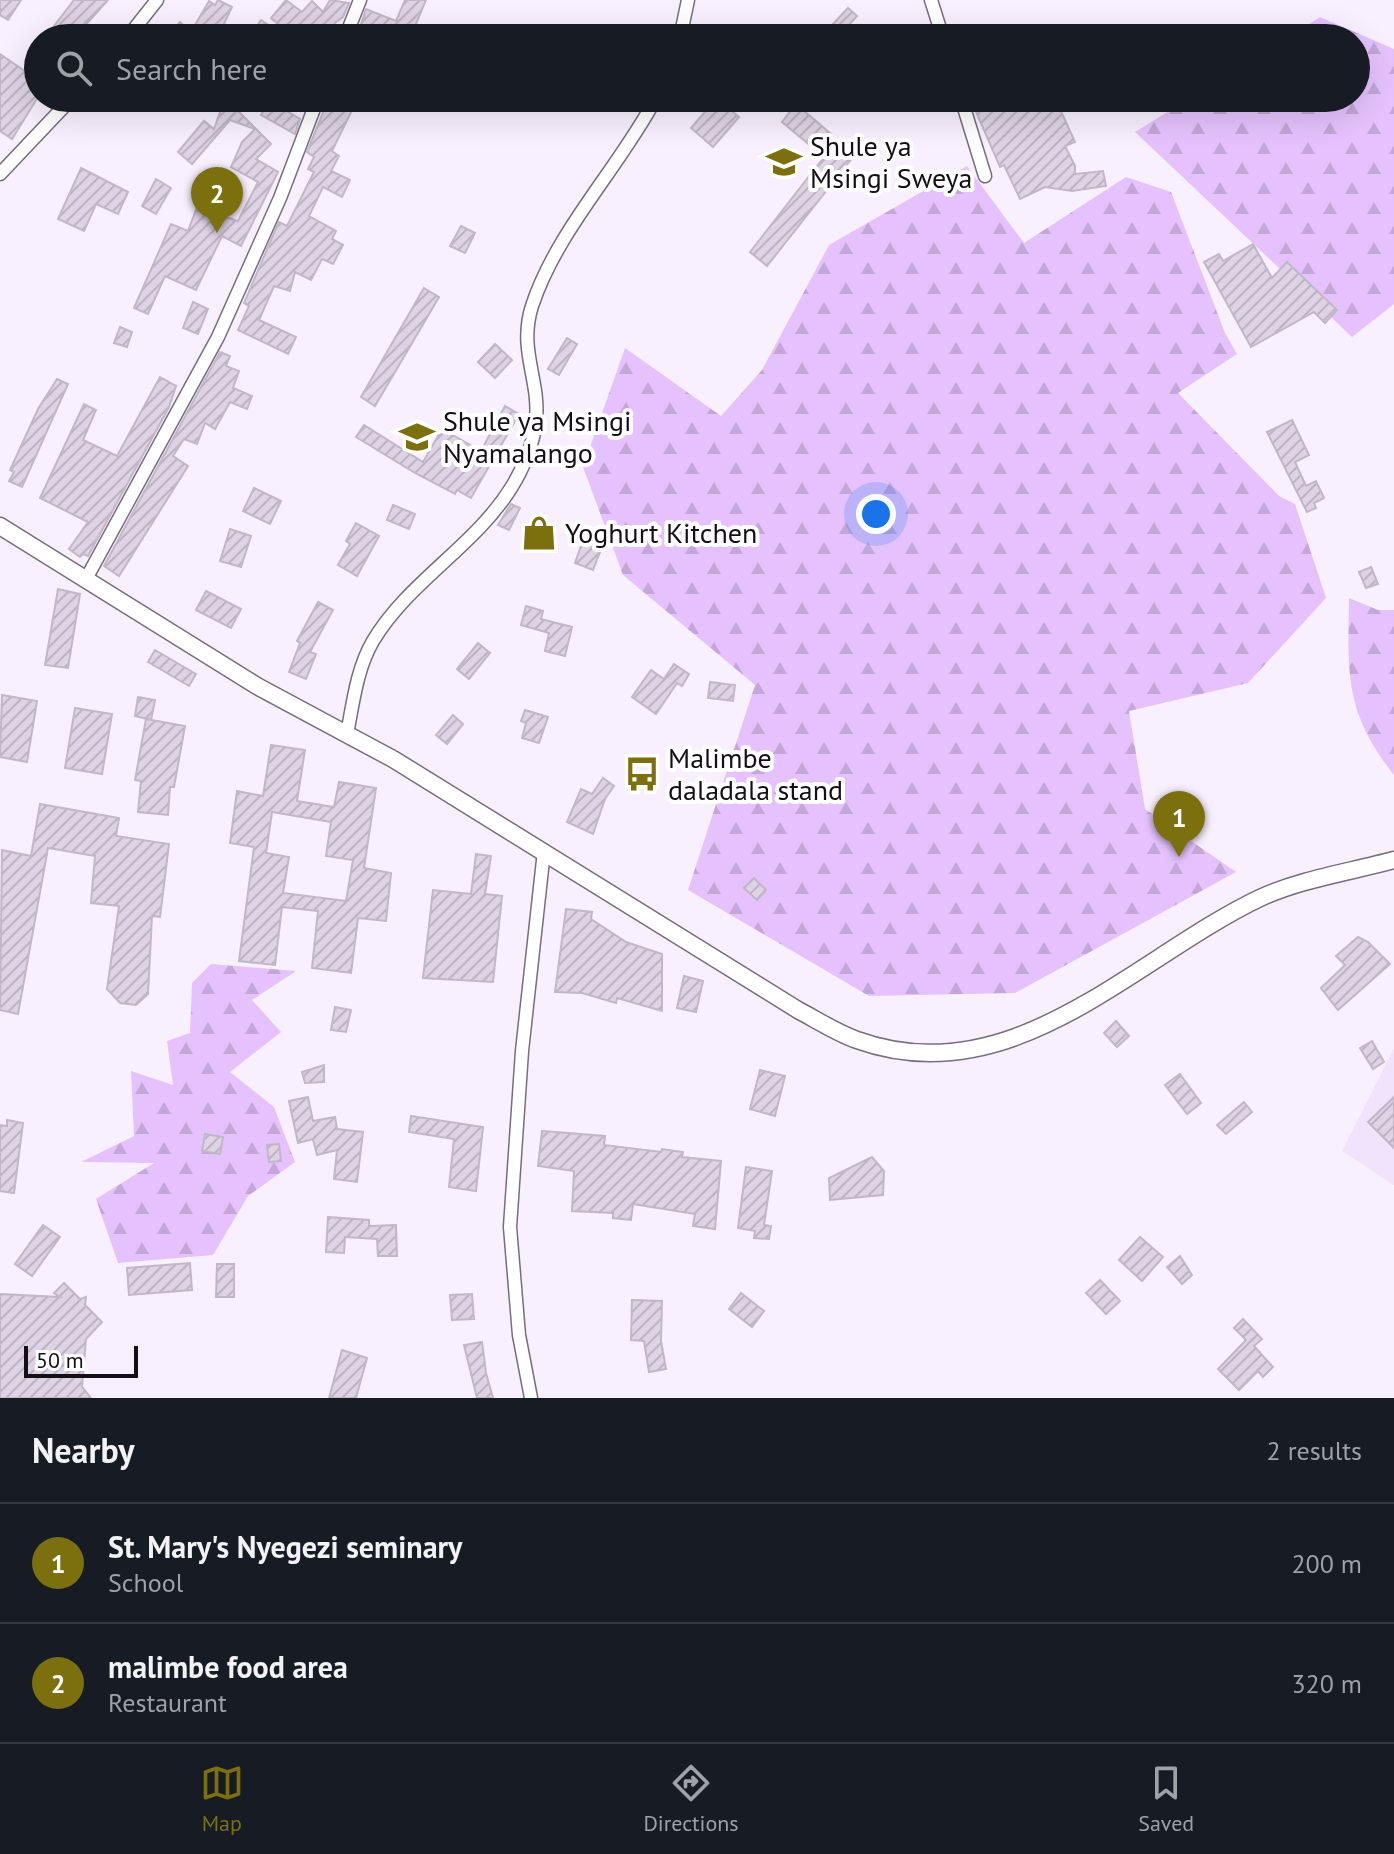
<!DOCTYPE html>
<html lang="en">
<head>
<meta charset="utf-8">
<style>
  :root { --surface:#171b24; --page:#242831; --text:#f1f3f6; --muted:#9ea1a6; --line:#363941; --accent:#7c6f0d }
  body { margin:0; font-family:"PT Sans",sans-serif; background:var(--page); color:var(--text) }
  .scale { position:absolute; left:24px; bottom:20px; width:114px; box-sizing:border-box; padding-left:8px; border:4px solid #130f15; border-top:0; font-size:22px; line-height:28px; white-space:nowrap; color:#130f15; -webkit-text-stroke:6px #fff; paint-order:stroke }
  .you { position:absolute; left:876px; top:514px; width:28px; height:28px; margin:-20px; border:6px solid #fff; border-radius:50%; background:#1a73e8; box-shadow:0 0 0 12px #1a73e833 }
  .badge { display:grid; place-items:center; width:52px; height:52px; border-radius:50%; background:var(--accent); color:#fff; font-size:26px; font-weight:700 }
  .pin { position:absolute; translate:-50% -66px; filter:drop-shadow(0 2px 4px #0008) }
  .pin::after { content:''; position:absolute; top:42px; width:28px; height:24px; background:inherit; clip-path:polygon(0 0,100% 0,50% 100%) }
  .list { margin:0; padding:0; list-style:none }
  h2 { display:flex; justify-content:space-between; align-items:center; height:104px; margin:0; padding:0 32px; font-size:34px }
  h2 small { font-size:26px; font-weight:400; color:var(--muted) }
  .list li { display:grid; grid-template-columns:52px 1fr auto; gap:24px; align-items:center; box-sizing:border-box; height:120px; padding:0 32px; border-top:2px solid var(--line) }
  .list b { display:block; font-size:30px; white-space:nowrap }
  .list p { margin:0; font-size:26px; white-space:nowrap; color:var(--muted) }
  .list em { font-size:26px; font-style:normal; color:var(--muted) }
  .icon { flex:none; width:44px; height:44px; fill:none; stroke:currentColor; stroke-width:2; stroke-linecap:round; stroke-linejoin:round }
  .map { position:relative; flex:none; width:1394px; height:1398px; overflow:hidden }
  .search { position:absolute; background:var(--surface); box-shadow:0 8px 32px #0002; left:24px; right:24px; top:24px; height:88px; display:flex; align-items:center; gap:20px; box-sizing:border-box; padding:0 28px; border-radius:44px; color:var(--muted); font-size:30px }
  .sheet { height:344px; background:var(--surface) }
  nav { display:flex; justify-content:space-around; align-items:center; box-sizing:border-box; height:112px; border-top:2px solid var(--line); background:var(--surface); font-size:22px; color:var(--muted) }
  nav a { display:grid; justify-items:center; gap:4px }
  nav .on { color:var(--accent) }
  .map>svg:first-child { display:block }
  .built { fill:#f1e3fb }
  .forest { fill:url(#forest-firs) }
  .building { fill:url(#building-hatch); stroke:#c1b7c8; stroke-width:2; fill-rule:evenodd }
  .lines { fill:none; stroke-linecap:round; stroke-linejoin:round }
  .minor-casing { stroke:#766d7d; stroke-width:15 }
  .secondary-casing { stroke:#766d7d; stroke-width:19 }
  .minor { stroke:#fff; stroke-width:12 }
  .secondary { stroke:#fff; stroke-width:16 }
  .labels { text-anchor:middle; stroke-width:8; stroke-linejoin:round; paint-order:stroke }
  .poi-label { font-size:28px; fill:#130f15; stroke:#fff; text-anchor:start }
</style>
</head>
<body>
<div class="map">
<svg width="1394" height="1398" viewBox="0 0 1394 1398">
  <defs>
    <pattern id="forest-firs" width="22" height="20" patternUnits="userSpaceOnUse" patternTransform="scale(2)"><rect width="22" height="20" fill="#e5c2fd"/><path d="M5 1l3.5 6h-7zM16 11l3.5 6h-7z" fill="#c4a6d8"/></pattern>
    <pattern id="building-hatch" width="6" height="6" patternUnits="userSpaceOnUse" patternTransform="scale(2)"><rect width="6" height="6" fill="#ddd3e4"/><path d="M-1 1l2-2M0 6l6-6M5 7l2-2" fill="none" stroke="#bdb4c3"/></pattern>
  </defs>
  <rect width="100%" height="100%" fill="#f8f0fe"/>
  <path class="built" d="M1394,1048V1185L1342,1151Z"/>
  <g class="forest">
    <path d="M1320,17L1394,49V304L1352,337L1135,132L1190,98H1356V38H1287Z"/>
    <path d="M967,166L1024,243L1126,177L1171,192L1225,333L1237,354L1178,393L1279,496L1295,504L1326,598L1248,683L1129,711L1145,809L1236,872L1015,993L869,996L688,890L755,685L623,575L583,467L625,348L721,416L762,370L829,245Z"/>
    <path d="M1349,598L1378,610H1394V775C1344,712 1348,673 1349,598Z"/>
    <path d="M211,964L296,971L252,1000L281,1032L230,1072L274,1107L295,1162L248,1196L213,1255L118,1263L96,1199L154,1163L81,1162L134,1136L131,1071L173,1085L167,1041L190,1033L192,983Z"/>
  </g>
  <g class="building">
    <path d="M0,0H21L8,20L0,15Z"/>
    <path d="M74,0H108L82,29L94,38H70L54,26Z"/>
    <path d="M218,0L232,7L221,30L233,38H166L180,22L191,32L209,1L215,5Z"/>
    <path d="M286,0L302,12L312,1L323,12L330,0L349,3L343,17L335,23L325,38H295L271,18Z"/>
    <path d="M405,0H426L410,38H364L366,34L359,31L366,9L396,21Z"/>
    <path d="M848,8L857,16L837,38H820Z"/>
    <path d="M261,20L273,28L266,38H249Z"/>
    <path d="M0,54L38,80V97L12,139L0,131Z"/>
    <path d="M225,98L271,144L256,159L278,172L241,246L222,236L196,290L165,276L148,314L134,308L171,224L188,231L197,207L238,221L258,182L231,167L242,142L255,129L230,120L192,164L178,152L204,121L214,129Z"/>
    <path d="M271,98H292L285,110L300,119L295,134L261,115Z"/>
    <path d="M329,98H358L332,151L339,156L331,171L350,180L342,197L323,187L309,216L336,231L332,239L343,245L333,264L322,259L311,280L295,272L290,291L274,286L259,320L296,337L288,354L238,330L249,306L244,303L277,226L279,222L287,226L314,172L308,169L314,157L307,152Z"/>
    <path d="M717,98L739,117L713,147L691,128Z"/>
    <path d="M970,98H1055L1075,142L1065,146L1075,166V174L1103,171L1106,186L1072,191L1045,187L1020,199L1004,165L1000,167Z"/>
    <path d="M796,104L831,134L828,138L853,157L767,266L750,252L824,157L782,122Z"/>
    <path d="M81,168L128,192L118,214L96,204L84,231L58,219Z"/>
    <path d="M156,179L171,188L156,214L142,206Z"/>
    <path d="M461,226L475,233L465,253L450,246Z"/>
    <path d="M1253,244L1272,278L1287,262L1337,310L1325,323L1314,312L1251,347L1204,262L1219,254L1223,261Z"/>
    <path d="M424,288L439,297L375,406L361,397Z"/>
    <path d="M193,302L208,309L198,334L183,328Z"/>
    <path d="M120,327L132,332L127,347L114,343Z"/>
    <path d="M567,338L577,344L559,375L548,369Z"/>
    <path d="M495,344L512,360L495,378L478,362Z"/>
    <path d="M220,352L230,356L226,366L239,371L233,388L252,396L247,409L230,402L215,429L205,423L197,444L184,439L173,456L188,466L119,576L104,566Z"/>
    <path d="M160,377L176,386L169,407L88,556L83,554L80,557L69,549L88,522L40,498L84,404L96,410L83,440L117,456Z"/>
    <path d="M57,379L68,384L22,487L9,481L14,472L10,470L38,409Z"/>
    <path d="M505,406L519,414L471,498L457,490L455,494L415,473L356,437L364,425L423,462L442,429L481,451Z"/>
    <path d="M1292,420L1309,455L1295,462L1306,486L1316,481L1324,498L1314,503L1316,508L1307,512L1267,432Z"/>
    <path d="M254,488L281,501L270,524L243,511Z"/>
    <path d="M511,504L520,508L509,530L498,525Z"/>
    <path d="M393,505L415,514L409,529L387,520Z"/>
    <path d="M356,523L379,536L357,576L338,565L350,544L346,541Z"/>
    <path d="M230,529L251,536L241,567L220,561Z"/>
    <path d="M583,540L602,547L593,570L575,563Z"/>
    <path d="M1371,567L1378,584L1366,588L1359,572Z"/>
    <path d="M58,589L80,594L68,668L45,665Z"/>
    <path d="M206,591L241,609L231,628L196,610Z"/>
    <path d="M318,602L333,610L310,652L316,654L306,679L289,672L300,643L297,641Z"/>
    <path d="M526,606L543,611L541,619L572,627L565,656L545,651L549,633L521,625Z"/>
    <path d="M478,643L490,653L469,679L457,669Z"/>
    <path d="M155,650L196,674L189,686L148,662Z"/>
    <path d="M674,664L689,674L682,686L677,683L656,714L632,697L651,670L664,679Z"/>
    <path d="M710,682L735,685L733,701L708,698Z"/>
    <path d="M2,695L37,701L27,762L0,757Z"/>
    <path d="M138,697L155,700L151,720L135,716Z"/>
    <path d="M75,708L112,714L102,774L65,768Z"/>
    <path d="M525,710L548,717L539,743L522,738L526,723L521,721Z"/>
    <path d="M453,715L463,724L447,744L436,735Z"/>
    <path d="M146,719L185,726L174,787H170L168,815L138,812L141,781L135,780Z"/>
    <path d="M271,745L305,750L297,801L334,807L339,782L376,788L364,868L391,873L386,921L358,918L351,973L312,968L318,911L282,907L275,965L239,961L254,847L230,843L235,806L237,791L263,796ZM272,812L331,822L326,856L353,860L346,901L283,893L289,857L266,853Z"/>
    <path d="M603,778L614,786L605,799L593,834L567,822L581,789L592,794Z"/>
    <path d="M40,804L119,818L116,836L169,844L160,917L152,916L148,994L136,1005L120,1003L107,989L119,906L91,903L95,856L48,848L18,1014L0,1010L2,850L31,856Z"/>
    <path d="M476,854L491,856L485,894L502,896L493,982L423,978L433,890L471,894Z"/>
    <path d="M754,878L766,890L757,900L744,888Z"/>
    <path d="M566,909L592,912L591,919L626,942L662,954V1011L617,998L616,1003L582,993L555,992Z"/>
    <path d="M1358,937L1368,942L1390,964L1338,1010L1321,988L1345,965L1336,956Z"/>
    <path d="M684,976L703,981L696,1012L677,1008Z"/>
    <path d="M335,1007L351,1010L346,1032L331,1030Z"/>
    <path d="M1116,1021L1129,1036L1117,1047L1104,1033Z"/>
    <path d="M1372,1041L1384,1062L1373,1069L1360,1048Z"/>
    <path d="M324,1065V1082L305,1083L302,1072Z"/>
    <path d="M760,1070L785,1076L775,1116L750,1109Z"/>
    <path d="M1180,1074L1201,1103L1187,1114L1165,1085Z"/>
    <path d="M308,1097L313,1121L335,1117L337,1129L363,1132L357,1182L334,1179L337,1150L317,1155L313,1139L298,1143L289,1101Z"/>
    <path d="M1394,1097V1148L1368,1122Z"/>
    <path d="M1244,1102L1252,1112L1226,1134L1217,1125Z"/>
    <path d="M411,1116L483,1127L476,1191L449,1187L454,1139L409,1132Z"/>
    <path d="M7,1120L23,1123L14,1193L0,1191V1125L7,1126Z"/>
    <path d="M542,1131L605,1136L604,1145L661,1152L662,1149L683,1152L682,1157L721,1161L715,1229L693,1226L695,1214L633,1204L631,1220L613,1218V1213L572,1211L574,1171L538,1166Z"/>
    <path d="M205,1134L223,1137L220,1154L202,1151Z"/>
    <path d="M279,1144L281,1161L269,1162L267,1145Z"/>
    <path d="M872,1157L884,1171L883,1195L830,1200L829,1178Z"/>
    <path d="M746,1167L772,1171L764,1225L771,1226L769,1239L754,1238L755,1231L738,1228Z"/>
    <path d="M328,1217L369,1220V1226L396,1225L397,1256H378L377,1239L345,1237L344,1253L326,1252Z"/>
    <path d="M43,1225L60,1237L32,1276L15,1264Z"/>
    <path d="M1140,1237L1163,1257L1142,1281L1119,1260Z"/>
    <path d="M1180,1256L1192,1275L1182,1284L1167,1267Z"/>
    <path d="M190,1263L192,1290L129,1295L127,1268Z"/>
    <path d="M217,1264H234V1297H216Z"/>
    <path d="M1100,1280L1120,1301L1106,1314L1086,1293Z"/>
    <path d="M64,1283L80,1299L86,1297L85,1305L102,1322L86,1339L82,1387L91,1398H0V1294L60,1297L54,1293Z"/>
    <path d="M741,1293L764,1311L752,1327L729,1309Z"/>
    <path d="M472,1294L474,1319L452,1320L450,1295Z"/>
    <path d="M632,1300L662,1301L661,1341L666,1369L649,1372L644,1341L631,1340Z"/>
    <path d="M1243,1319L1262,1339L1254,1346L1273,1367L1263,1377L1258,1371L1239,1390L1218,1369L1246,1340L1234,1328Z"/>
    <path d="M482,1342L486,1373L493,1398H477L464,1345Z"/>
    <path d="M342,1350L367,1358L356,1398H329Z"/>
  </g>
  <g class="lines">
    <g class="minor-casing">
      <g id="minor">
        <path d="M931,0L943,38"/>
        <path d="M127,38L157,0"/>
        <path d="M345,38L360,0"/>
        <path d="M680,38L688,0"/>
        <path d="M961,98L985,176"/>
        <path d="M0,174L72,98"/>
        <path d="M86,579L218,337L280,198L318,98"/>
        <path d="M347,734C353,703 357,668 373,641C408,582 475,546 511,488C523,469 534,443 536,420C540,379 518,350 532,306C557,230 619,168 656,98"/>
        <path d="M531,1398L519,1335L510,1227L522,1051L544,851"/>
      </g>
    </g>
    <g class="secondary-casing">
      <path id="secondary" d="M0,526L257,686L393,759L798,1010C817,1020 837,1033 857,1040C1012,1096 1134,958 1260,898C1301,879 1350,872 1394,860"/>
    </g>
    <use href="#minor" class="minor"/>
    <use href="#secondary" class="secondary"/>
  </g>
  <defs>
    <g id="school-bare" transform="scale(2.76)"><path d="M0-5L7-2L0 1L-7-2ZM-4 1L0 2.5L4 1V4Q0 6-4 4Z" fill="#7c6f0d" stroke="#fff" stroke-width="2.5" paint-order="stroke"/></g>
    <g id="shop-bare" transform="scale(2.76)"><path d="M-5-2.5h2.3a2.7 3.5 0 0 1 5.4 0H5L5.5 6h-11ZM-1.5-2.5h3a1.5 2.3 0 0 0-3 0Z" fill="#7c6f0d" stroke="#fff" stroke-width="2.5" paint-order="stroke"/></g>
    <g id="bus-bare" transform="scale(2.76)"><path d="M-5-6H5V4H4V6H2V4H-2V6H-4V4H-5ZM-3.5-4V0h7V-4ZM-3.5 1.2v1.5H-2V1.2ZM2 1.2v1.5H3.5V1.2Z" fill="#7c6f0d" stroke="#fff" stroke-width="2.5" paint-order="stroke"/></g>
  </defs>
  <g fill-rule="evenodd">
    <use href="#school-bare" x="784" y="162"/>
    <use href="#school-bare" x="417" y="437"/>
    <use href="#shop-bare" x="539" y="533"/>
    <use href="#bus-bare" x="642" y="774"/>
  </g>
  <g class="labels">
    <g class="poi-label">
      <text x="810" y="156">Shule ya<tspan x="810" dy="32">Msingi Sweya</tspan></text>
      <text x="443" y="431">Shule ya Msingi<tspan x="443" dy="32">Nyamalango</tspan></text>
      <text x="565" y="543">Yoghurt Kitchen</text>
      <text x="668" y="768">Malimbe<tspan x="668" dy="32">daladala stand</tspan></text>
    </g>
  </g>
</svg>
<div class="scale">50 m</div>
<div class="you"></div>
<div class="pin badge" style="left:1179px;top:857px">1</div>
<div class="pin badge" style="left:217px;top:233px">2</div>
<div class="search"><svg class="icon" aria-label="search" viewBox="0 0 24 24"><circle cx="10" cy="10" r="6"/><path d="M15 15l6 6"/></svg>Search here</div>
</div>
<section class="sheet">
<h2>Nearby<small>2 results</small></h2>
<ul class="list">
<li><span class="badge">1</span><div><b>St. Mary's Nyegezi seminary</b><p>School</p></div><em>200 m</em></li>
<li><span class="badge">2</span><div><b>malimbe food area</b><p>Restaurant</p></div><em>320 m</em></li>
</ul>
</section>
<nav>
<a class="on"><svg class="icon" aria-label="map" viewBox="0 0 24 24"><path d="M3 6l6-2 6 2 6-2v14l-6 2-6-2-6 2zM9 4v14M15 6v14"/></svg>Map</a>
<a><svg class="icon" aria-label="directions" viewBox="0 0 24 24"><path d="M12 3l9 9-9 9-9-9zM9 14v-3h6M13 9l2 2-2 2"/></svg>Directions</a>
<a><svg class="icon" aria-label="saved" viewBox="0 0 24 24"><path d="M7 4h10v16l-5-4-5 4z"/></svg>Saved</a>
</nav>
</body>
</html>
